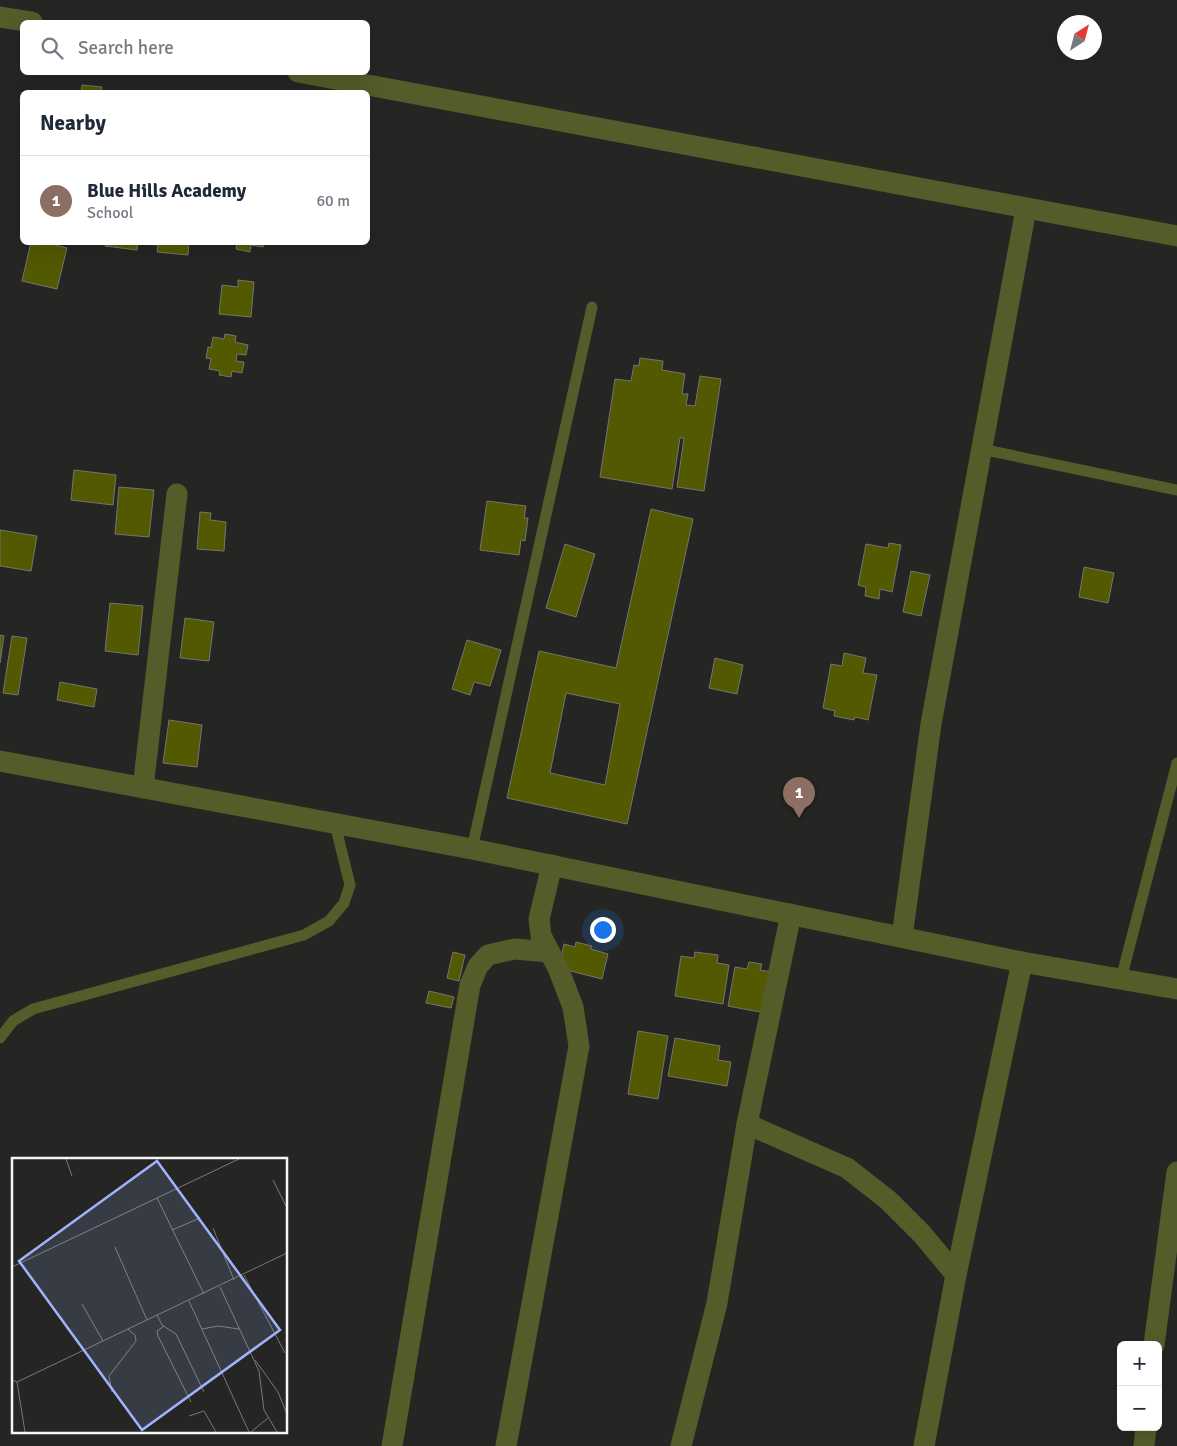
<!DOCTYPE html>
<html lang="en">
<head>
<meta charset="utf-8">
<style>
  :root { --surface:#fff; --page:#f6f6f7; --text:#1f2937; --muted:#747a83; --line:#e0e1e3; --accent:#5a6790 }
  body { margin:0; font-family:Signika,sans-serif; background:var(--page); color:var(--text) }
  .controls { position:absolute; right:15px; bottom:15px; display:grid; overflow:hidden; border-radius:8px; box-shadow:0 5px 20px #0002 }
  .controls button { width:45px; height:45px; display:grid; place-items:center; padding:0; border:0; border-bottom:1px solid var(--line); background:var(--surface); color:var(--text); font:25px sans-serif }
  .compass { position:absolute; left:1057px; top:15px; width:45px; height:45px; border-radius:50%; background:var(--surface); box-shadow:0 5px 20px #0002; rotate:36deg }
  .you { position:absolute; left:602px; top:929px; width:18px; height:18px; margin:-12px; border:4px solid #fff; border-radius:50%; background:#1a73e8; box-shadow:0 0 0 8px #1a73e833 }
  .badge { display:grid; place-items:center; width:32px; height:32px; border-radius:50%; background:var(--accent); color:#fff; font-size:16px; font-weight:700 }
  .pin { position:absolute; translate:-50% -41px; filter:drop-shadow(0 1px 2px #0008) }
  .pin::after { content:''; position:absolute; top:26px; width:18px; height:15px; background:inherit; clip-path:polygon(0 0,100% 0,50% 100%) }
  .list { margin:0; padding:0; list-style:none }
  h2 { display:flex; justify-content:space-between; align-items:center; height:65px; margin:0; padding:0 20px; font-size:21px }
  h2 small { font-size:16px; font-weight:400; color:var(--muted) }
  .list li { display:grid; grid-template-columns:32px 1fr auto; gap:15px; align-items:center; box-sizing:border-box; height:90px; padding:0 20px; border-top:1px solid var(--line) }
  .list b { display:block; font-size:19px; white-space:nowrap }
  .list p { margin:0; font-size:16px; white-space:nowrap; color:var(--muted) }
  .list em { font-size:16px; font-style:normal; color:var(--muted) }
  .icon { flex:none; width:28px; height:28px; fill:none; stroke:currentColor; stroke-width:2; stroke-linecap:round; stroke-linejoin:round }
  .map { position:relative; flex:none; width:1177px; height:1446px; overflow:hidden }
  .search { position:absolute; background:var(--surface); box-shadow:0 5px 20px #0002; left:20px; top:20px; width:350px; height:55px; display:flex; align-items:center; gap:12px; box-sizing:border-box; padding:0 18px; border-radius:8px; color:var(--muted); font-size:19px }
  .panel { position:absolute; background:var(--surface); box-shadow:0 5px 20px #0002; left:20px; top:90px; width:350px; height:155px; border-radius:8px }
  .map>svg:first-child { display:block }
  .building { fill:#525900; stroke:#747571; fill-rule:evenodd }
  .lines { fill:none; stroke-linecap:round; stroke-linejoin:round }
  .lane { stroke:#555b29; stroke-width:11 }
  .street { stroke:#555b29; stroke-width:21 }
  .inset-road { fill:none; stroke:#787976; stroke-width:1 }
  .view { fill:#a1b3fd; fill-opacity:0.15; stroke:#a1b3fd; stroke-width:2.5 }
  .inset-edge { fill:none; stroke:#f5f5f3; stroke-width:2.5 }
</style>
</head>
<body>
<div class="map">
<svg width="1177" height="1446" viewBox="0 0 1177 1446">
  <rect width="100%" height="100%" fill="#252623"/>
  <g class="building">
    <path d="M82,85L102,87L101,92H81Z"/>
    <path d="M31,242H56L55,245L67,248L57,289L22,281Z"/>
    <path d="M106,242H138L137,250L105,246Z"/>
    <path d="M145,242H189L188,255L157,252L158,245L145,244Z"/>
    <path d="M233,242H264L263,247L251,245L250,252L236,249L237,243Z"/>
    <path d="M238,280L254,282L251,317L219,314L222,285L238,287Z"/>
    <path d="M225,334L236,336L235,342L248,345L246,355L237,354L236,361L244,362L242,373L232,371L231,377L219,375L220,371L209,369L211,359L206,358L208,347L211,348L213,337L224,339Z"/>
    <path d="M640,358L663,361L662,370L685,374L682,394H688L686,405L695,406L700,376L721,379L704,491L677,487L684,438H680L672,489L600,477L615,379L631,381L634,365L639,366Z"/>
    <path d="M74,470L116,475L113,505L71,500Z"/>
    <path d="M119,487L154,490L149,537L115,534Z"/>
    <path d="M487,501L526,506L524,518H528L525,541L521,540L519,555L480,550Z"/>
    <path d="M651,509L693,519L627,824L507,798L539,651L616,668ZM566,693L620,704L605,785L550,773Z"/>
    <path d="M200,512L211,513L210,520L226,522L224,551L197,549Z"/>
    <path d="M0,530L37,536L31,571L0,566Z"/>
    <path d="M889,543L901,545L892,592L880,589L879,599L865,596L866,587L858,585L866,544L888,548Z"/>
    <path d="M565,544L595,554L576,617L546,608Z"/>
    <path d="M1084,567L1114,573L1108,603L1079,597Z"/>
    <path d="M911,571L930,575L921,616L903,612Z"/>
    <path d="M110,603L143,606L138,655L105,651Z"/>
    <path d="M185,618L214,622L209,661L180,658Z"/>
    <path d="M0,635L4,636L0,663Z"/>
    <path d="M12,636L27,638L18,695L3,693Z"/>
    <path d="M467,640L501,650L490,686L474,682L470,695L452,689Z"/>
    <path d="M844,653L866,658L863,673L877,675L868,720L855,717L854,720L834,716L835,711L823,708L831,664L842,666Z"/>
    <path d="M715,658L743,665L737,694L709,688Z"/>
    <path d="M60,682L97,689L94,707L57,700Z"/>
    <path d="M169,720L202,725L197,767L163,763Z"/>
    <path d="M576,942L592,946L591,949L608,954L602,979L559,968L564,944L575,947Z"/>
    <path d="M453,952L465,955L459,981L447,978Z"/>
    <path d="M695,952L718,955L717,963L729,965L723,1004L675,996L681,956L694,958Z"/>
    <path d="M749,962L762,964L760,970L772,972L765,1013L728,1006L735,967L747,969Z"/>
    <path d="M429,991L454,997L451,1008L426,1003Z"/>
    <path d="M638,1031L668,1036L658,1099L628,1094Z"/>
    <path d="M675,1038L720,1046L718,1060L731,1062L727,1086L668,1076Z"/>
  </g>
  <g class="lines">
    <g class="lane">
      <path d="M981,449L1177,490"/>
      <path d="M472,849L592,307"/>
      <path d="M1121,979L1177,763"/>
      <path d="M0,1038L13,1021L33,1009L304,935L329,921L344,903L350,885L335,824"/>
    </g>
    <g class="street">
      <path d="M0,17L32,22"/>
      <path d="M298,72L1177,236"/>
      <path d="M0,761L472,849L1022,962L1177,989"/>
      <path d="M143,788L177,494"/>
      <path d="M902,937L931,724L1026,209"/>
      <path d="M747,1124L847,1168L888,1200L922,1234L956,1275"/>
      <path d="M1154,1345L1177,1172"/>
      <path d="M392,1446L470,985L478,966L488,955L515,949L549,952"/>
      <path d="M506,1446L579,1046L573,1007L558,968L541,936L539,919L552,865"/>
      <path d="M681,1446L717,1303L747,1124L791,914"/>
      <path d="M924,1446L956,1275L1022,962"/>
      <path d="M1144,1446L1146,1427"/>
    </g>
  </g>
  <g transform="translate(12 1158)">
    <rect width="275" height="275" fill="#252623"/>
    <path class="inset-road" d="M54,1L60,18M261,22L275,50M145,40L192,136M201,70L222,122M160,72L188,60M103,89L135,162M0,109L227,1M232,117L273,195M208,129L247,213L252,252L265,274M177,143L237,274M70,146L91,183M145,157L150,167L164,176L192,234M152,168L145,173L146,178L179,244M190,171L206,168L227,171M243,202L266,234L275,256M0,222L5,224L275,95M5,224L13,274M100,234L97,218L124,183L123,177L116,171M177,258L192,253L204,274M239,274L256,260"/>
    <path class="view" d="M145,3L268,172L130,272L7,103Z"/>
    <rect width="275" height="275" class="inset-edge"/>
  </g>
</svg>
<div class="controls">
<button>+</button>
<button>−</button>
</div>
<svg class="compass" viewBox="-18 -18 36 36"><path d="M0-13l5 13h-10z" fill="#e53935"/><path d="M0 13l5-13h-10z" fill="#747a83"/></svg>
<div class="you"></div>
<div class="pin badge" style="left:799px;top:818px;background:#8d6e63">1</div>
<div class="search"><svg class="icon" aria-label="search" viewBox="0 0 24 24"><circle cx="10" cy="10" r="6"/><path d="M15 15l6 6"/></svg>Search here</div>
<section class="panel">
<h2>Nearby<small></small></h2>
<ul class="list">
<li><span class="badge" style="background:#8d6e63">1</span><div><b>Blue Hills Academy</b><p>School</p></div><em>60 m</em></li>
</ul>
</section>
</div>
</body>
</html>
